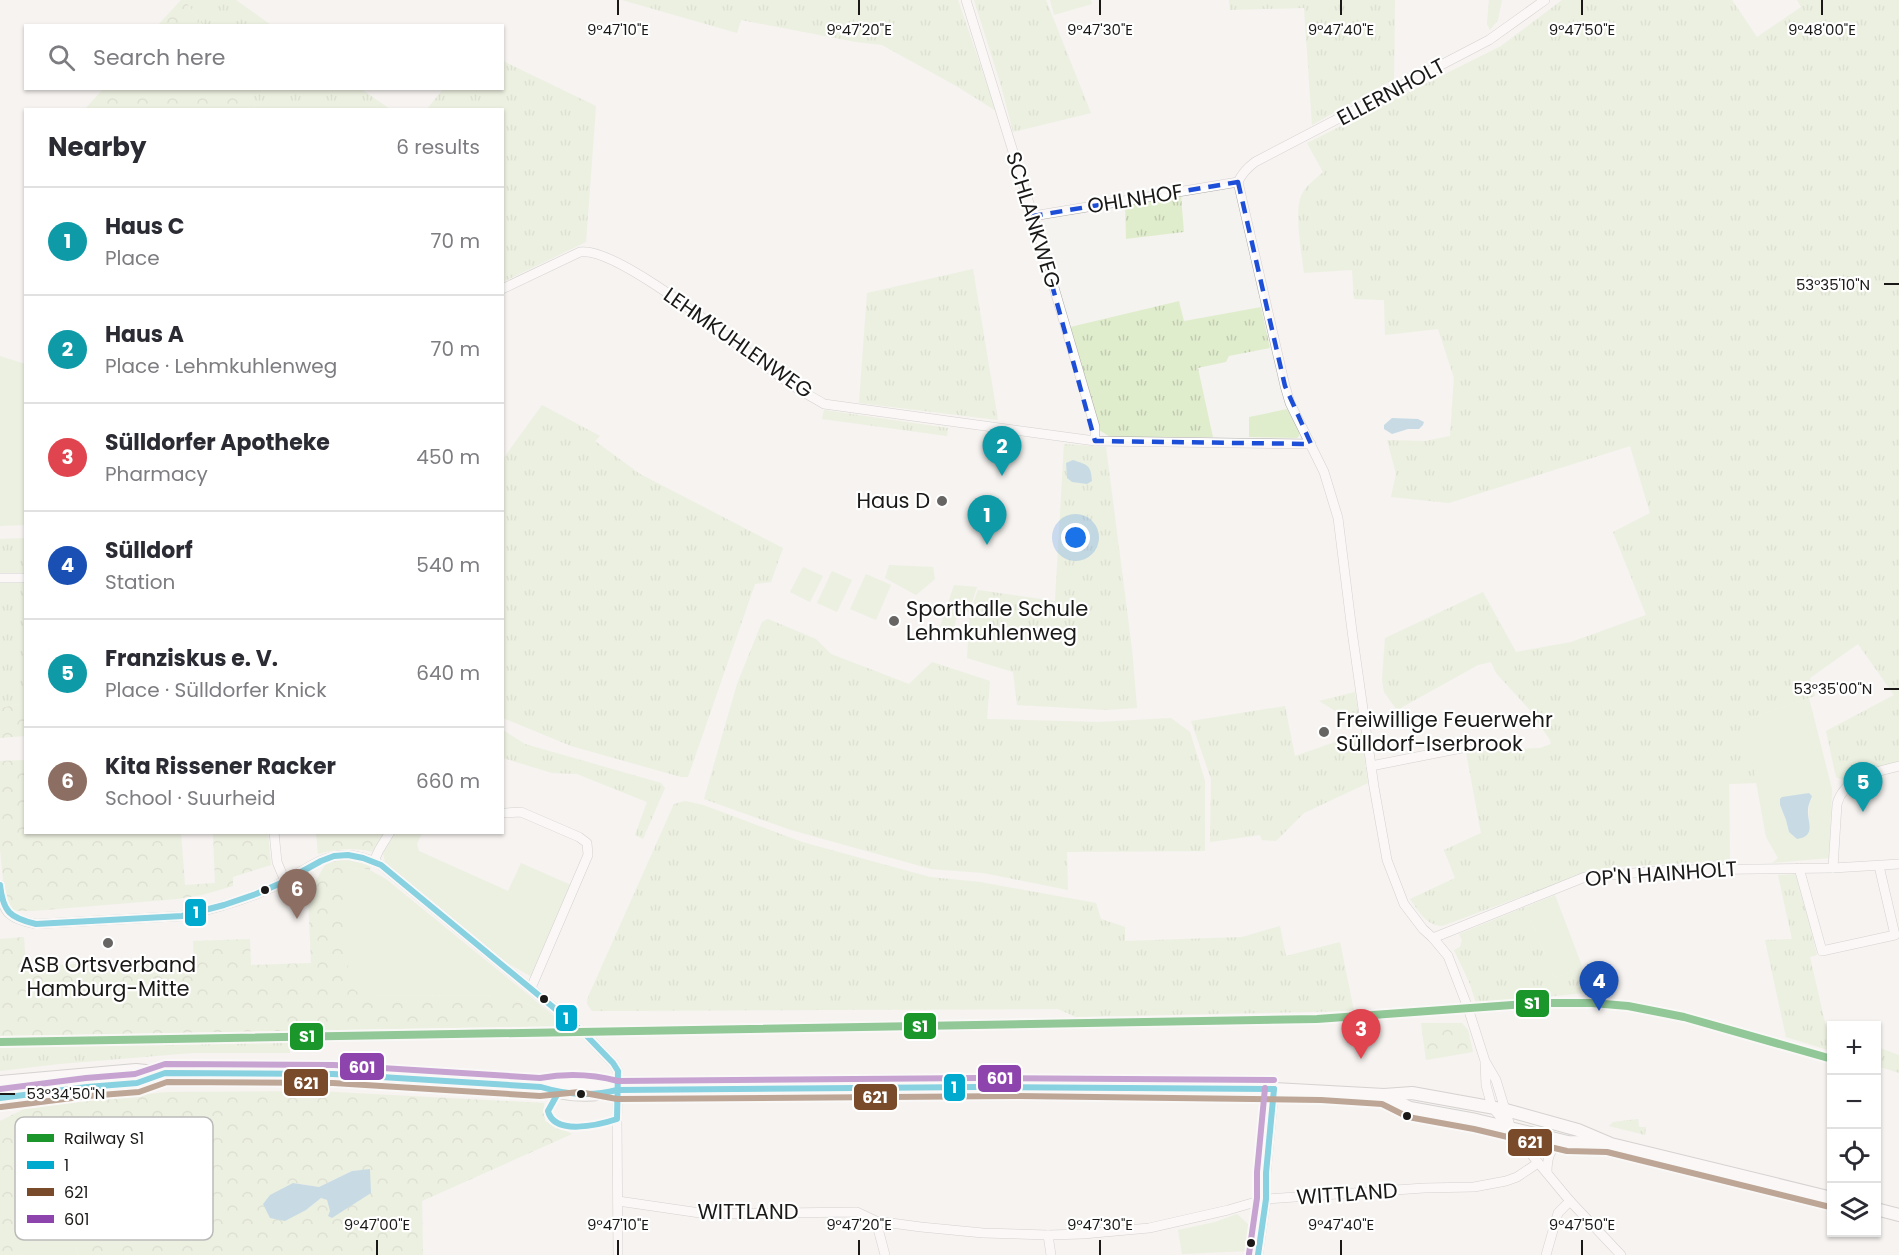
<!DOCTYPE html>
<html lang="en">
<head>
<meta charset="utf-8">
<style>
  :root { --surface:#fff; --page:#f2f2f3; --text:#2b2b33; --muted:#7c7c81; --line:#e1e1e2; --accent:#676563 }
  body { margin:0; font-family:Poppins,sans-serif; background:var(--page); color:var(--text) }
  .controls { position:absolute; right:18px; bottom:18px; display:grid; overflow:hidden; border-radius:0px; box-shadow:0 2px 4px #0004 }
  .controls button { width:54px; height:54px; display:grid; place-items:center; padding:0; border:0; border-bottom:2px solid var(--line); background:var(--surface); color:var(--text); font:30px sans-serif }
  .you { position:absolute; left:1076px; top:538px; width:21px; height:21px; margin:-15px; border:4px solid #fff; border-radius:50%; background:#1a73e8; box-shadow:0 0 0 9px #1a73e833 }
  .badge { display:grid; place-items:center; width:39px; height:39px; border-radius:50%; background:var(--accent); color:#fff; font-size:20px; font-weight:700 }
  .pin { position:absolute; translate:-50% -50px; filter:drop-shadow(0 2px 3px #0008) }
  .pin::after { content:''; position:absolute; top:32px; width:21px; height:18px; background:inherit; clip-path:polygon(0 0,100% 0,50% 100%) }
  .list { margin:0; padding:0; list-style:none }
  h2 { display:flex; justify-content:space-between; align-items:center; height:78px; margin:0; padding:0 24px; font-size:26px }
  h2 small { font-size:20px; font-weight:400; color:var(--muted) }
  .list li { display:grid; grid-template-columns:39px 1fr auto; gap:18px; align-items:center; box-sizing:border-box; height:108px; padding:0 24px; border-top:2px solid var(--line) }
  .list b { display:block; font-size:22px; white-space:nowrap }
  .list p { margin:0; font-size:20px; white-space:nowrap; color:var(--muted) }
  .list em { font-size:20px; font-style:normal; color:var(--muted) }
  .icon { flex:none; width:33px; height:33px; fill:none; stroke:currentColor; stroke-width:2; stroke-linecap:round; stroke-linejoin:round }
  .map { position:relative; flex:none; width:1899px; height:1255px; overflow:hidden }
  .search { position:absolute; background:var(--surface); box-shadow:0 2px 4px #0004; left:24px; top:24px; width:480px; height:66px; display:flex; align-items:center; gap:15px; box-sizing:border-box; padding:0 21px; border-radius:0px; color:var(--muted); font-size:22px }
  .panel { position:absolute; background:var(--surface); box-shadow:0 2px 4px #0004; left:24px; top:108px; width:480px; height:726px; border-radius:0px }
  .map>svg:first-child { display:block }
  .grass { fill:url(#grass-tufts) }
  .forest { fill:url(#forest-crowns); fill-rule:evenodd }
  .green { fill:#e0edcd; fill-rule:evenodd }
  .water { fill:#91bfd6 }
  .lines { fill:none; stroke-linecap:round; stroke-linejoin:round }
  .minor-casing { stroke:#adacaa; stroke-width:10 }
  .major-casing { stroke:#adacaa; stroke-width:14 }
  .minor { stroke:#fefdfd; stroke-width:9 }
  .major { stroke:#fefdfd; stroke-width:12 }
  .bus-1-casing { stroke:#fff; stroke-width:10 }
  .bus-2-casing { stroke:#fff; stroke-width:10 }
  .bus-3-casing { stroke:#fff; stroke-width:10 }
  .bus-1 { stroke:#00a9ce; stroke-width:6 }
  .bus-2 { stroke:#7a4b2a; stroke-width:6 }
  .bus-3 { stroke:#8e44ad; stroke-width:6 }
  .rail-1-casing { stroke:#fff; stroke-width:12 }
  .rail-1 { stroke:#1a962b; stroke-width:8 }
  .marked { fill:none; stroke:#1d4ed8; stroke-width:4.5; stroke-dasharray:12 8; stroke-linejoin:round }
  .ticks { fill:none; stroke:#1a1917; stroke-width:2 }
  .poi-dot { fill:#676563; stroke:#fff; stroke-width:2 }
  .bus-dot { fill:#1a1917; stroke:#fff; stroke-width:2 }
  .labels { text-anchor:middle; stroke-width:4.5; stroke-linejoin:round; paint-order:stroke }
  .street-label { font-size:21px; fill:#1a1917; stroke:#fff }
  .poi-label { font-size:21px; fill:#1a1917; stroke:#fff; text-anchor:start }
  .key { fill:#fff; stroke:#babab9; stroke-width:1.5 }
  .key-label { font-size:16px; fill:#1a1917 }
  .ticks-label { font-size:15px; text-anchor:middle; fill:#1a1917; stroke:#fff; stroke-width:4.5; stroke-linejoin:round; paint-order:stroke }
  .line-badge { stroke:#fff; stroke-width:2 }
  .badge-label { font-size:16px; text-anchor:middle; font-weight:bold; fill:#fff }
</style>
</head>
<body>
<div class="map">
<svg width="1899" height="1255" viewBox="0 0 1899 1255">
  <defs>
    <pattern id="grass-tufts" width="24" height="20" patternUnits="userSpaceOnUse" patternTransform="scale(1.5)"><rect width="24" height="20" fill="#e0edcd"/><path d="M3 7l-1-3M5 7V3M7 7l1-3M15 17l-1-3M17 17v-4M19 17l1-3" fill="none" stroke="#c0cbaf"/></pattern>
    <pattern id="forest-crowns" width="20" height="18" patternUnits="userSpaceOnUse" patternTransform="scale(1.5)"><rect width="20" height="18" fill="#e0edcd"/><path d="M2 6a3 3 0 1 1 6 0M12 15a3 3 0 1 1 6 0" fill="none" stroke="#c0cbaf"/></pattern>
  </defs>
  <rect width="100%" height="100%" fill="#f5f3f0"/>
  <g class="grass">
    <path d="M184,0H236L271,25H203Z"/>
    <path d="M622,0H958L996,111L958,87L882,45L856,42L741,20L737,33Z"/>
    <path d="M974,0H1046L1091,113L1013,132L1002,89Z"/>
    <path d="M1229,0H1395L1394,79L1312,125L1304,8L1230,10Z"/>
    <path d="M1489,0H1502L1498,20L1490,30L1487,24Z"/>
    <path d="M1562,0H1732L1757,37L1801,7L1797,0H1899V763L1843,780L1836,777L1826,731L1894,695L1858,644L1810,678L1815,696L1745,720L1748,753H1751L1757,783L1729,784L1730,861L1616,867L1583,874L1442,926C1426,925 1419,912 1410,899L1455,878L1444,850L1481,833L1466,752L1540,748L1551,744L1550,740L1529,709L1496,673L1491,662L1478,665L1397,710L1384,692L1382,680L1385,638L1483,592L1516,652L1571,642L1646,615L1613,532L1650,513L1630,446L1449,503L1391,497L1396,474L1387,440L1425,441L1450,436L1454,378L1438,329L1385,335L1384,300L1354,299L1352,270L1304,273C1302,254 1294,213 1301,196C1305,186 1316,179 1323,172L1307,143L1501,46Z"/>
    <path d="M503,61L596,106L586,242L503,282L502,110L427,109L443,89L502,88Z"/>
    <path d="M249,89H361L390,109H256Z"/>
    <path d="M1181,195L1184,232L1126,239L1125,204Z"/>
    <path d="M973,269L998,420L859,403L867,293Z"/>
    <path d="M1179,301L1184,321L1261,307L1270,348L1229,356L1226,362L1198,368L1213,437H1110L1099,430L1070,327Z"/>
    <path d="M542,405L600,436L595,441L640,474L783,548L771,582L755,584L688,777H681L571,746L503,718V459Z"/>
    <path d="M824,410L948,428L947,436L822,419Z"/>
    <path d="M1064,444L1106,447L1132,649L1137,708L1105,710L1017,705L1013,672L967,658L970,612L978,590L1055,601Z"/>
    <path d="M25,538V703L0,708V539Z"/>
    <path d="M768,619L816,639L831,654L909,684L932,662L990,681L987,719L1098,722L1171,718L1190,732L1205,781V851L1067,852L1068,890L983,873L931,869L791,830L704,799L737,684L762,622Z"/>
    <path d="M1355,692L1359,718L1350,720L1319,701Z"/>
    <path d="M1285,706L1295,756L1361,733L1368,783L1304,813L1276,841L1262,840L1260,835L1210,842L1211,779L1191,721Z"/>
    <path d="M503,730L525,744L661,783L665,788L643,839L635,835L647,802L577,774L552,773L503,758Z"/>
    <path d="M685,801L703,805L802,842L930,877L980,882L1096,903L1101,919L1125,927V941L1242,937L1280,926L1286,956L1340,942L1354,1011L1076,1017L1058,1009L592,1011L587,1004L588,997L674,804Z"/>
    <path d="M1797,874L1817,955L1810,957L1827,1031L1831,1033V1051L1786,1037L1765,940L1792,939L1778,875Z"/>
    <path d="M1525,907L1555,978L1582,966L1586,993L1476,1003L1470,984L1454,950L1460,947L1462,940L1459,934Z"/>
    <path d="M290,1039V1053H192L59,1064L0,1071V1047Z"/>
    <path d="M1877,1047L1899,1055V1073L1877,1066Z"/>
    <path d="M137,1074L154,1076L0,1093V1089L17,1086Z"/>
    <path d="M1638,1119L1639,1127H1646L1645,1135L1609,1126L1613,1122Z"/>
  </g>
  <g class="forest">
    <path d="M181,0H184L203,25H158Z"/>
    <path d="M103,89H249L256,109H85Z"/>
    <path d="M25,703V736L0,738V708Z"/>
    <path d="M25,760L26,832L181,833L185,885L215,883L213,833H268L271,865L233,877V886L202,895L177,899L33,911H19L6,909L0,849V761Z"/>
    <path d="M316,833V832L384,833L372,852C353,847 337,849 318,854Z"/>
    <path d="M345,858L371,863L370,870L345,867L363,996L505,995L553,1015L563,1026L0,1036V939L24,937L26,967L150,959L156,970L194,968L193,941L250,939L251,965L311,963L308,895L326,863Z"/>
    <path d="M1421,1023H1462L1468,1030L1473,1052L1426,1060Z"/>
    <path d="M316,1091L544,1103L545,1121L572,1134L422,1201L423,1255H78L73,1237L72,1202L39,1211C38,1223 36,1251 20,1255C14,1255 6,1255 0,1255V1121L34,1104L168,1092ZM370,1170L330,1211L327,1200L321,1198L306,1210L293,1183L319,1187L352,1171Z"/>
  </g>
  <g class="green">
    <path d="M1050,0H1091L1092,4L1054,15Z"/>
    <path d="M0,356L25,364V525L0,526Z"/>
    <path d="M1287,409L1299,431V436L1297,438L1249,437V417Z"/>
    <path d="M889,565L933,567L935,579L916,595L885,578Z"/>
    <path d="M803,567L823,576L810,602L790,592Z"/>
    <path d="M832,571L852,580L837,612L817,603Z"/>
    <path d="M866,574L891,585L876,620L850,609Z"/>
    <path d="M954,585L977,587L969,611L957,614L954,630H939Z"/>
    <path d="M1809,698L1832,789L1829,858L1772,863L1778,858L1766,837L1751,754L1747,753L1745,720ZM1809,793L1812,798C1806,810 1810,819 1809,831L1789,832L1786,820L1780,806L1796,796Z"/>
    <path d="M395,833H422L417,844L419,851L508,891L521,863L571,885L532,977L507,963L385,862L383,853Z"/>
    <path d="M344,867L370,870L386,879L553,1015L505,995L363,996L349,986Z"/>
    <path d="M1555,895L1582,966L1555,978L1525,907Z"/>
    <path d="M55,1193L66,1195C79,1212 71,1236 78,1255H21C39,1245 37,1221 41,1203L48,1197Z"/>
    <path d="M1237,1214L1250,1226L1247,1251L1182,1254L1178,1230L1215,1222Z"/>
  </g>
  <g class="water">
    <path d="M1392,418L1418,419L1424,422L1423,425L1419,429H1408L1392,434L1384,429V425Z"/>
    <path d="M1073,460C1087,465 1091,464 1092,481L1087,484L1072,482L1067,478L1066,463Z"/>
    <path d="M1809,793L1812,796C1811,800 1808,805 1808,810C1807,822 1817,836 1797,839L1789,832L1786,820L1780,805V799L1782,797Z"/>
    <path d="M370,1169L371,1193L332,1218L328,1216L330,1211L327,1200L321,1198L306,1210L285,1221L270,1218L263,1204L270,1195L293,1183L319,1187L352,1171Z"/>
  </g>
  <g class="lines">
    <g class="minor-casing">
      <g id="minor">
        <path d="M966,0L1033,216L1095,427V441"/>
        <path d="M1238,182L1285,386L1290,403L1324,472L1338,518L1352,631L1374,787L1387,860L1404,904L1423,929L1433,938L1448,956L1468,1008L1485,1061L1496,1080L1511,1129"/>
        <path d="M1238,182C1242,173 1247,168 1255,162L1489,40L1545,0"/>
        <path d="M1033,216L1238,182"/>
        <path d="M502,289L580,252C619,245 751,357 789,383C800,391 813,397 824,404L1095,441L1311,444"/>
        <path d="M0,578H26"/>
        <path d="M1371,766L1467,747"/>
        <path d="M505,813L521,812L579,837L587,843L588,855L531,988"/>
        <path d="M274,832L277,862L285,881"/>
        <path d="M374,861L379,850L390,832"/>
        <path d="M1799,868L1822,951L1895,935L1879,866"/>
        <path d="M1833,868L1837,804C1844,777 1876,772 1899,766"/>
        <path d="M0,885C2,912 8,919 36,924L182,916C210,910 239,902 266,890C310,872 330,838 381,865L582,1031L613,1063L618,1071L617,1119L618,1255"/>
        <path d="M1433,938L1585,877L1671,870L1833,868L1899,864"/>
        <path d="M1485,1063L1486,1085L1492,1107L1570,1201L1621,1255"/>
        <path d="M1547,1173C1547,1156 1550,1145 1568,1142"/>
        <path d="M618,1201L707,1214L857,1212L876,1221L921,1227L983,1233L1048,1235L1083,1234L1149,1228L1228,1210L1266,1199L1424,1188L1474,1187L1506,1181L1517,1177L1538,1163"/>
        <path d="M876,1221L885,1255"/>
        <path d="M1048,1235L1051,1255"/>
        <path d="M1258,1255L1266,1199V1173L1274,1089"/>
        <path d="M1546,1255L1558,1213L1570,1201"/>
      </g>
    </g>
    <g class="major-casing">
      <g id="major">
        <path d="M0,1082L136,1070L165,1073L333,1074L541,1087C567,1096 591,1098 617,1090L1017,1087L1274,1089L1384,1095L1412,1093L1506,1110L1578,1130L1611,1144L1832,1198"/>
        <path d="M542,1087C567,1081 592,1082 616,1090"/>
        <path d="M1385,1096L1410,1108L1476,1120L1568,1142L1607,1143"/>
        <path d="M0,1098L87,1087L137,1083L161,1075"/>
        <path d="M1876,1209L1899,1215"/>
      </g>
    </g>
    <use href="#minor" class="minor"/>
    <use href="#major" class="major"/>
    <g class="bus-1-casing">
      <g id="bus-1">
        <path d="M0,885C3,912 10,918 36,924L182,916L224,905L256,894L281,883L321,861L334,856L348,855L363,858L381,865L582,1031L613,1063L618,1071L617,1119C599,1125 554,1136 548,1111L558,1093"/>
        <path d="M0,1098L87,1087L137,1083L165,1073L333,1074L541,1087C567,1095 591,1097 617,1090L978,1087L1274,1089"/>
        <path d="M1258,1255L1266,1199V1173L1274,1089"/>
      </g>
    </g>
    <g class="bus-2-casing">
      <path id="bus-2" d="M1,1107L88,1096L139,1092L167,1082L333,1083L540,1096L579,1092L617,1099L1017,1096L1321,1100L1382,1104L1408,1117L1474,1129L1567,1151L1607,1152L1830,1207"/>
    </g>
    <g class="bus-3-casing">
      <g id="bus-3">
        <path d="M0,1089L86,1078L135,1074L165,1064L334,1065L540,1078C567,1073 592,1074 618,1081L978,1078L1274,1080"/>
        <path d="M1249,1254L1257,1198V1172L1265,1088"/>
      </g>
    </g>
    <use href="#bus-1" class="bus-1"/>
    <use href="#bus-2" class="bus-2"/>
    <use href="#bus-3" class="bus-3"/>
    <g class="rail-1-casing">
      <path id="rail-1" d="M0,1042L1317,1019L1539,1003H1592L1628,1006L1684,1017L1832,1059"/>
    </g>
    <use href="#rail-1" class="rail-1"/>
  </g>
  <path d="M0 0H1899V1255H0ZM1238,182L1285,386L1311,444L1095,441L1033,216Z" fill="#f5f3f0" fill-opacity=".55" fill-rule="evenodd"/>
  <path class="marked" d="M1238,182L1285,386L1311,444L1095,441L1033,216Z"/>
  <path class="ticks" d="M618,0V15M859,0V15M1100,0V15M1341,0V15M1582,0V15M1822,0V15M1884,284H1899M1884,689H1899M0,1094H15M377,1240V1255M618,1240V1255M859,1240V1255M1100,1240V1255M1341,1240V1255M1582,1240V1255"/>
  <g class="poi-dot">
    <circle cx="942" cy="501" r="6"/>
    <circle cx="894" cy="621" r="6"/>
    <circle cx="1324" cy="732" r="6"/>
    <circle cx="108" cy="943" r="6"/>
  </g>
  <g class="bus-dot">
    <circle cx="265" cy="890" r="5"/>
    <circle cx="544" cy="999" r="5"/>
    <circle cx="581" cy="1094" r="5"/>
    <circle cx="1407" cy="1116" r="5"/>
    <circle cx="1251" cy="1243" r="5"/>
  </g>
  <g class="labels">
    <g class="street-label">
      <text transform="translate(1391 92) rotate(-28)" y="7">ELLERNHOLT</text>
      <text transform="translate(1135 199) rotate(-9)" y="7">OHLNHOF</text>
      <text transform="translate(1033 220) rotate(73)" y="7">SCHLANKWEG</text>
      <text transform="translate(738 343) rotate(35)" y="7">LEHMKUHLENWEG</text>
      <text transform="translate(1661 874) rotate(-4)" y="7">OP'N HAINHOLT</text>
      <text transform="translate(1347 1194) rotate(-4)" y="7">WITTLAND</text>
      <text x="748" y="1219">WITTLAND</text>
    </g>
    <g class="poi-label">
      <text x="930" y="508" text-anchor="end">Haus D</text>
      <text x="906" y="616">Sporthalle Schule<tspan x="906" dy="24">Lehmkuhlenweg</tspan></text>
      <text x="1336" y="727">Freiwillige Feuerwehr<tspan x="1336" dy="24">Sülldorf-Iserbrook</tspan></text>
      <text x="108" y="972" text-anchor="middle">ASB Ortsverband<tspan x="108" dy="24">Hamburg-Mitte</tspan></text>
    </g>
  </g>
  <rect x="15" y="1117" width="198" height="123" rx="9" class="key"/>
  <rect x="27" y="1134" width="27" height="8" fill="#1a962b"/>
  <rect x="27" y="1161" width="27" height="8" fill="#00a9ce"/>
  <rect x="27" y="1188" width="27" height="8" fill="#7a4b2a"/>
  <rect x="27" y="1215" width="27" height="8" fill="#8e44ad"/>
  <g class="key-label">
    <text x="64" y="1144">Railway S1</text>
    <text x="64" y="1171">1</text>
    <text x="64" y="1198">621</text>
    <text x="64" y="1225">601</text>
  </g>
  <g class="ticks-label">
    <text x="618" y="35">9°47'10"E</text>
    <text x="859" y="35">9°47'20"E</text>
    <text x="1100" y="35">9°47'30"E</text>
    <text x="1341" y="35">9°47'40"E</text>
    <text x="1582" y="35">9°47'50"E</text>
    <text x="1822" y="35">9°48'00"E</text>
    <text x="1833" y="290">53°35'10"N</text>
    <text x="1833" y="694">53°35'00"N</text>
    <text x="66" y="1099">53°34'50"N</text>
    <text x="377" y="1230">9°47'00"E</text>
    <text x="618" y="1230">9°47'10"E</text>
    <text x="859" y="1230">9°47'20"E</text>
    <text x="1100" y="1230">9°47'30"E</text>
    <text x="1341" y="1230">9°47'40"E</text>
    <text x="1582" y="1230">9°47'50"E</text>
  </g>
  <g class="line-badge">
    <rect x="184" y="898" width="23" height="29" rx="6" fill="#00a9ce"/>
    <rect x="1515" y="989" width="35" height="29" rx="6" fill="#1a962b"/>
    <rect x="555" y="1004" width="23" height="28" rx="6" fill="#00a9ce"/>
    <rect x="903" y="1012" width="34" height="28" rx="6" fill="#1a962b"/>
    <rect x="289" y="1022" width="35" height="29" rx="6" fill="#1a962b"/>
    <rect x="339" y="1052" width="46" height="29" rx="6" fill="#8e44ad"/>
    <rect x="977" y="1064" width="45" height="29" rx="6" fill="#8e44ad"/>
    <rect x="283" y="1068" width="46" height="29" rx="6" fill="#7a4b2a"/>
    <rect x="943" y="1073" width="23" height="29" rx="6" fill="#00a9ce"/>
    <rect x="853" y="1083" width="45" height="28" rx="6" fill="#7a4b2a"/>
    <rect x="1507" y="1128" width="46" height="29" rx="6" fill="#7a4b2a"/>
  </g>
  <g class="badge-label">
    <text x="196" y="918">1</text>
    <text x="1532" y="1009">S1</text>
    <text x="566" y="1024">1</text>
    <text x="920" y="1032">S1</text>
    <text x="307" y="1042">S1</text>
    <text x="362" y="1073">601</text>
    <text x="1000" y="1084">601</text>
    <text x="306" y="1089">621</text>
    <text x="954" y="1093">1</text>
    <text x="875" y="1103">621</text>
    <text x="1530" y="1148">621</text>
  </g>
</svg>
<div class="controls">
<button>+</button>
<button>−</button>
<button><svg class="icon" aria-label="locate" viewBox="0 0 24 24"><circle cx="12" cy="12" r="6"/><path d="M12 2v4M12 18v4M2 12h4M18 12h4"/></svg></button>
<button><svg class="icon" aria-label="layers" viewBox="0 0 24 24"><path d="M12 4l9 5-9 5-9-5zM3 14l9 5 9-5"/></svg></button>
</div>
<div class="you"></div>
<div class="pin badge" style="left:987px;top:545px;background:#0f9aa8">1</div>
<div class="pin badge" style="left:1002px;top:476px;background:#0f9aa8">2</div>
<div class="pin badge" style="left:1361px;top:1059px;background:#e0444e">3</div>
<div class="pin badge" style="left:1599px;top:1011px;background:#1a4fb4">4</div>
<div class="pin badge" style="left:1863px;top:812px;background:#0f9aa8">5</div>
<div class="pin badge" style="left:297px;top:919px;background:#8d6e63">6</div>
<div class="search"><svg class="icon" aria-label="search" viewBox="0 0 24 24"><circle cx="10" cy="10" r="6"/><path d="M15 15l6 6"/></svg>Search here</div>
<section class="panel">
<h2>Nearby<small>6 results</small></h2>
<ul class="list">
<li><span class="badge" style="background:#0f9aa8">1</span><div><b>Haus C</b><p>Place</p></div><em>70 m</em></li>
<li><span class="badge" style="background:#0f9aa8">2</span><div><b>Haus A</b><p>Place · Lehmkuhlenweg</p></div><em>70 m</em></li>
<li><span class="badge" style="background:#e0444e">3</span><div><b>Sülldorfer Apotheke</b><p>Pharmacy</p></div><em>450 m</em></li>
<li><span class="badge" style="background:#1a4fb4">4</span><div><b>Sülldorf</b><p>Station</p></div><em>540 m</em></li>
<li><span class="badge" style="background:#0f9aa8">5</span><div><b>Franziskus e. V.</b><p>Place · Sülldorfer Knick</p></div><em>640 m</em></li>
<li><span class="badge" style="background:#8d6e63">6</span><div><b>Kita Rissener Racker</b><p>School · Suurheid</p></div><em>660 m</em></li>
</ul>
</section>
</div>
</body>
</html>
